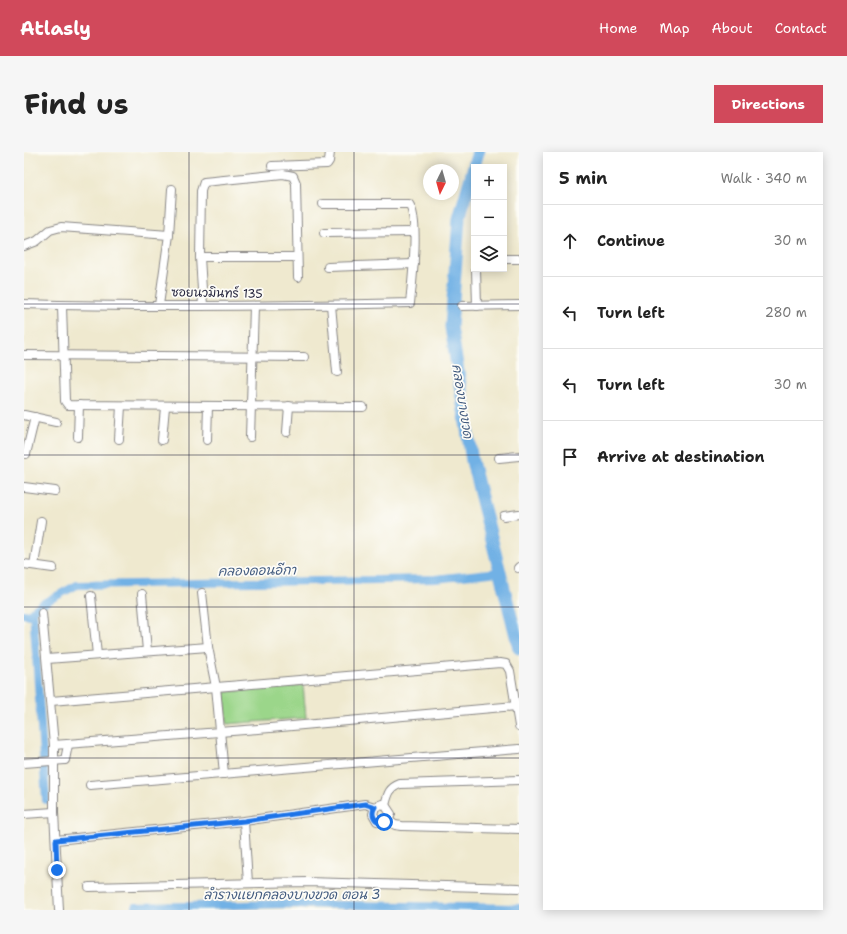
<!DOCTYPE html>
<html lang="en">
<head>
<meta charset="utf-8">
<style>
  :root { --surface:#fff; --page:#f6f6f6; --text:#222; --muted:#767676; --line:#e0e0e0; --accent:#d1495b }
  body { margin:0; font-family:"Shantell Sans","Playpen Sans Thai",sans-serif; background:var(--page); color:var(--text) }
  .controls { position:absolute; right:12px; top:12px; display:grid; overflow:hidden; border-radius:0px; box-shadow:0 2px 10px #0003 }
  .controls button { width:36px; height:36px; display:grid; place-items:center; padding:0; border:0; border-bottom:1px solid var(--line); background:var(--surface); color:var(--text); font:20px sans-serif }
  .compass { position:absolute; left:399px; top:12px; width:36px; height:36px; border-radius:50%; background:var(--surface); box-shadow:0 2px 10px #0003; rotate:185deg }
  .stop { position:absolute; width:12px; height:12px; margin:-9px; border:3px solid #1a73e8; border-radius:50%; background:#fff }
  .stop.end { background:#1a73e8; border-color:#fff; box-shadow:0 1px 4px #0008 }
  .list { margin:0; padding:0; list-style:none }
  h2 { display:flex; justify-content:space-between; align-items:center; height:52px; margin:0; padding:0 16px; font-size:17px }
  h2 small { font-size:13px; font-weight:400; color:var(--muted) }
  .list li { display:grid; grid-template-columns:26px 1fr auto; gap:12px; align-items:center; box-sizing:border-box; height:72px; padding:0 16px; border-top:1px solid var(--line) }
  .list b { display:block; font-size:15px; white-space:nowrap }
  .list em { font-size:13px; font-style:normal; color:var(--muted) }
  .icon { flex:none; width:22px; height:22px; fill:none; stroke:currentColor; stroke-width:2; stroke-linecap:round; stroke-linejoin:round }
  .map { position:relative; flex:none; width:495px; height:758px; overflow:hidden; border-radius:0px }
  header { display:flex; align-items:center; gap:24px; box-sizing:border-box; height:56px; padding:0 20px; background:var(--accent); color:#fff }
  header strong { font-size:19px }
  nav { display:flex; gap:22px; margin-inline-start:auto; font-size:14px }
  .intro { display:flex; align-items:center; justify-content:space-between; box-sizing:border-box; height:96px; padding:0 24px }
  h1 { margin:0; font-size:28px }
  .button { padding:10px 18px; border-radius:0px; background:var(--accent); color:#fff; font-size:14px; font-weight:700 }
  main { display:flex; gap:24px; padding:0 24px }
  aside { flex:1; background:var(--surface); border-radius:0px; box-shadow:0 2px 10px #0003 }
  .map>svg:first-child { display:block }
  .green { fill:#9bd68a; stroke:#5e7c62 }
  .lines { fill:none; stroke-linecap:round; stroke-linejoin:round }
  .canal { stroke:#71b1e5; stroke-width:8 }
  .river { stroke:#71b1e5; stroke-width:13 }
  .minor-casing { stroke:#888685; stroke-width:10 }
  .minor { stroke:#fff; stroke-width:8 }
  .route { stroke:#1a73e8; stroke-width:5 }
  .grid { fill:none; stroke:#22223b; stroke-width:1; stroke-opacity:0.55 }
  .labels { text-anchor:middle; stroke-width:3.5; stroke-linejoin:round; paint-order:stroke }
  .street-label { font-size:12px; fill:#22223b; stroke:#fdfcf7 }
  .water-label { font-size:13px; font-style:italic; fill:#425b7f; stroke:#fdfcf7 }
</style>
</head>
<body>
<header>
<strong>Atlasly</strong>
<nav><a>Home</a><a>Map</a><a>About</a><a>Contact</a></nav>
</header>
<div class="intro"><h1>Find us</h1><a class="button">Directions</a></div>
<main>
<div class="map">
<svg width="495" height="758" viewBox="0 0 495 758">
  <rect width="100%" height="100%" fill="#fdfcf7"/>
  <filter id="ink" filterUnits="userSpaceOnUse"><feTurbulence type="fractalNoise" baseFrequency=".025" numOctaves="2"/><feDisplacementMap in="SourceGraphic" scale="8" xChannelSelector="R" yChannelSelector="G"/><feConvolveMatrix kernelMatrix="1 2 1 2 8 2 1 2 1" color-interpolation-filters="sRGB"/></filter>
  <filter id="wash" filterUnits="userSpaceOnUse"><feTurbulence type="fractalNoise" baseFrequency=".012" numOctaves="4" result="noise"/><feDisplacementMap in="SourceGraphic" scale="16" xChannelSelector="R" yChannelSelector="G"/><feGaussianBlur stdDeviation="0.9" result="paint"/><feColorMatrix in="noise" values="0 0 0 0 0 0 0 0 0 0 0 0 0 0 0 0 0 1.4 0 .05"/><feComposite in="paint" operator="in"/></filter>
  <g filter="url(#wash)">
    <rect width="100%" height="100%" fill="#efe9cf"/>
    <path class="green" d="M279,533L282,566L203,572L201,540Z"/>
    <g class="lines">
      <g class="canal">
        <path d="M9,459L22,648"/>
        <path d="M0,462L5,463L16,453L53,433L411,427L475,420"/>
        <path d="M112,755L265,752L495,756"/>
      </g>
      <path class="river" d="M454,0L435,67L427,175L448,309L495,496"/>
    </g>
  </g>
  <g filter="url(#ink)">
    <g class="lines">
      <g class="minor-casing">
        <g id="minor">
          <path d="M248,14L303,12L305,9L306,0"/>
          <path d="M300,81L390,80"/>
          <path d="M0,94L13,89L26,78L37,75L145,83"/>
          <path d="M176,105H273"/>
          <path d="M480,107H495"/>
          <path d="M304,115L390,112"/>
          <path d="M452,117L453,154"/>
          <path d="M0,152C128,156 257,154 386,151C388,131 396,68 385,52H299"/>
          <path d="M135,153L145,83L148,37"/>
          <path d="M307,153L313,220"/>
          <path d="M38,154L41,249L44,253L339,255"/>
          <path d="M179,154L176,105L177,39L180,30L259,22L269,24L272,31L274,125"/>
          <path d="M438,154L495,153"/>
          <path d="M0,203L280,205"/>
          <path d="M0,263L32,270"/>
          <path d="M263,280L265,254"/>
          <path d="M54,285L55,253"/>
          <path d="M226,285L230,154"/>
          <path d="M95,287L97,254"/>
          <path d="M138,288L141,255"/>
          <path d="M183,288L184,254"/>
          <path d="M2,302L11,265"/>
          <path d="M475,306L495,304"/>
          <path d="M0,335L31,339"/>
          <path d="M480,364L495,362"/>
          <path d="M0,412L29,416"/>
          <path d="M10,413L17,369"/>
          <path d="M494,416L495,415"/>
          <path d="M178,441L184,495L192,535L200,622"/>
          <path d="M118,442L123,499"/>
          <path d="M67,444L73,503"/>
          <path d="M18,461L30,593V660L35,758"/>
          <path d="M23,507L184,495"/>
          <path d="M27,549L476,511L482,512L486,519L495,574"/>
          <path d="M30,593L246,576L492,554"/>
          <path d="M0,611L41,608L44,593"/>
          <path d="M66,633L495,597"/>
          <path d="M361,653C364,642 365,636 376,632L495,628"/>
          <path d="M0,662L30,660"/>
          <path d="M364,668L371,673L378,674L495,677"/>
          <path d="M220,669L224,731"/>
          <path d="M32,688L220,669L341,652L351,655L358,652L361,653L367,662C365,669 360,671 353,669L349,662L351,655"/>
          <path d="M65,735L283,730L495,736"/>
        </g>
      </g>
      <use href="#minor" class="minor"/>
    </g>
  </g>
  <g class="lines" filter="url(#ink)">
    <path class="route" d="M33,718L32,688L220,669L341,652L351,655C346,663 351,671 360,670"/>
  </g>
  <path class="grid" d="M165,0V758M330,0V758M0,152H495M0,303H495M0,455H495M0,606H495"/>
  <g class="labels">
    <g class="street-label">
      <text transform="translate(193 141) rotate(1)" y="4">ซอยนวมินทร์ 135</text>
    </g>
    <g class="water-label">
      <text transform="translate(439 249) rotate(81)" y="5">คลองบางขวด</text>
      <text transform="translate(233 418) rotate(-1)" y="5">คลองดอนอีกา</text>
      <text x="268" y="747">ลำรางแยกคลองบางขวด ตอน 3</text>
    </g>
  </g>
</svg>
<div class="controls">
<button>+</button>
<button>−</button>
<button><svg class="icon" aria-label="layers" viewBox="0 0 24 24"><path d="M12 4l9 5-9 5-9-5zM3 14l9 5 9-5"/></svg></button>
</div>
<svg class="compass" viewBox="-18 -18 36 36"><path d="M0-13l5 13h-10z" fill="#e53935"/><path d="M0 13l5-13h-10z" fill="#767676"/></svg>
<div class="stop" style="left:360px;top:670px"></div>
<div class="stop end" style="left:33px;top:718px"></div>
</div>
<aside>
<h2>5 min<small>Walk · 340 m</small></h2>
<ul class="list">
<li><svg class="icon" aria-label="ahead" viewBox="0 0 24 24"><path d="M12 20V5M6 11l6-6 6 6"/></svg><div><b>Continue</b></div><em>30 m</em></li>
<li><svg class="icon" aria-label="left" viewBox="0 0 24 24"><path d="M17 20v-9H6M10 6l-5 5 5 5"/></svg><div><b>Turn left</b></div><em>280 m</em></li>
<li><svg class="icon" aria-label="left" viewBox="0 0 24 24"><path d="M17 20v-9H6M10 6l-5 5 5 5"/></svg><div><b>Turn left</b></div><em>30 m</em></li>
<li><svg class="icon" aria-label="arrive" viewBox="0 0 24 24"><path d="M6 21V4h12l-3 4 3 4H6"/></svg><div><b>Arrive at destination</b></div></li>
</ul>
</aside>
</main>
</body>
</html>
